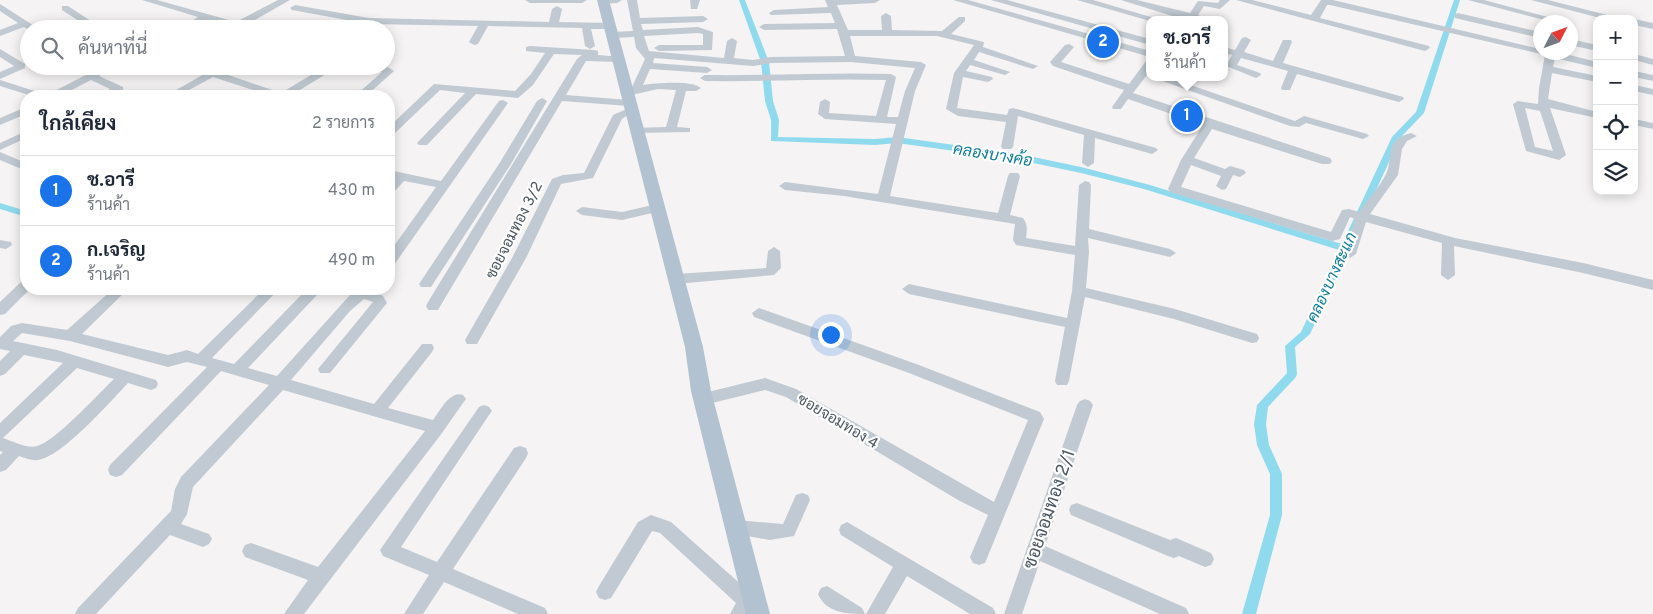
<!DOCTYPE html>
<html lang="th">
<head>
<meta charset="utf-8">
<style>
  :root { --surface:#fff; --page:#f2f2f3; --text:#1f2937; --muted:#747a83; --line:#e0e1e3; --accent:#1a73e8 }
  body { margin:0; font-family:Overpass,Sarabun,sans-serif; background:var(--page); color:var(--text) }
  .controls { position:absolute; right:15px; top:15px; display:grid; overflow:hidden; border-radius:10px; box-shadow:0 2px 12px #0003 }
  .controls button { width:45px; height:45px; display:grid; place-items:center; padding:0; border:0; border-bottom:1px solid var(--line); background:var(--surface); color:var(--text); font:25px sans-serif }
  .compass { position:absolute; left:1533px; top:15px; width:45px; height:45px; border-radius:50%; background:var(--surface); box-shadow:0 2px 12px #0003; rotate:48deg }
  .you { position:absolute; left:830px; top:334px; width:18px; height:18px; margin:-12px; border:4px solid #fff; border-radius:50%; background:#1a73e8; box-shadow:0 0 0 8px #1a73e833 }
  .badge { display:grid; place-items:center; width:32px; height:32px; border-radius:50%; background:var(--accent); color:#fff; font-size:16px; font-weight:700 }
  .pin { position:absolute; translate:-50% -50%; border:2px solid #fff; box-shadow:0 1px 5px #0006 }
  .popup { position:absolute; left:1146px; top:16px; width:82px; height:65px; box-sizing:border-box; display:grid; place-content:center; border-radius:10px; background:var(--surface); filter:drop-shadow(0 1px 4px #0005); font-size:16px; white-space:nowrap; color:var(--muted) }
  .popup b { font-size:19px; color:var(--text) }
  .popup::after { content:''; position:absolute; left:50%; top:100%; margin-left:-10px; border:10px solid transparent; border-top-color:var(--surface) }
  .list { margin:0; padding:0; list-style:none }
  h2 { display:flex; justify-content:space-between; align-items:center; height:65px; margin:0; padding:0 20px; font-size:21px }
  h2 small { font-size:16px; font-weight:400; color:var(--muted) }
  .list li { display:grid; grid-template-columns:32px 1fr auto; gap:15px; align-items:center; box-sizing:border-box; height:70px; padding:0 20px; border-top:1px solid var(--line) }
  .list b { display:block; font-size:19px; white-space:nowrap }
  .list p { margin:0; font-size:16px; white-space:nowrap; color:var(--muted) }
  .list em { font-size:16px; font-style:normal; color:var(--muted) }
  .icon { flex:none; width:28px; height:28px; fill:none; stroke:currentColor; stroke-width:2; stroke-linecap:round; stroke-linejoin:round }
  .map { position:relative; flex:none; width:1653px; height:614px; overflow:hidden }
  .search { position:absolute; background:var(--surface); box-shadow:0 2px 12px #0003; left:20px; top:20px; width:375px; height:55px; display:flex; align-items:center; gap:12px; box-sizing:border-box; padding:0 18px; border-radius:28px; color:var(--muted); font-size:19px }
  .panel { position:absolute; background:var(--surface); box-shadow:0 2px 12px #0003; left:20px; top:90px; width:375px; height:205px; border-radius:20px }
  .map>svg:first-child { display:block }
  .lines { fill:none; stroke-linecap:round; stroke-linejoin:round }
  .canal { fill:#90daee; fill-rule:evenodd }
  .minor { fill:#c1cad2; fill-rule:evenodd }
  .major { fill:#b3c2d1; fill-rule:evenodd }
  .labels { text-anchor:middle; stroke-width:4.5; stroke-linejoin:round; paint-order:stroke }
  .street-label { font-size:15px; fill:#4a5661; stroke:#fff }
  .water-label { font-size:16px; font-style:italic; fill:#0c7c9b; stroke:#fff }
  .near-street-label { font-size:18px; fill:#4a5661; stroke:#fff }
</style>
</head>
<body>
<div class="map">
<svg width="1653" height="614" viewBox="0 0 1653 614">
  <rect width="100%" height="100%" fill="#f5f3f3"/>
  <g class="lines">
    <g class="canal">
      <path d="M739,0H745L769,62L773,101L779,120L778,137L875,139L897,137L1019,154L1081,167L1150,185L1342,244L1392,137L1416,112L1454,0H1460L1424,113L1400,138L1310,334L1295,347L1297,374L1296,377L1268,407L1266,424L1269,445L1282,474V515L1256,614H1242L1270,515V474L1257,445L1254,424L1257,405L1287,373L1285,346L1301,332L1339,250L1144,189L1081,173L1019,160L897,143L875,145L771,141V120L765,101L761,62Z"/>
      <path d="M0,203L26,211V217L0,209Z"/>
    </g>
    <g class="minor">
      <path d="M142,0H157L236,22L278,0H290L246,25L255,29H238L208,20L192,29H179L198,17Z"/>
      <path d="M525,0H587L582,3H530Z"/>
      <path d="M599,0H622L617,3L603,4Z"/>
      <path d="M627,0H637L640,18L703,16L708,19L703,22L641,24L643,30L698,27L713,32L712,50L659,51L654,48L659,45H703V34L698,33L644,36L649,51L724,58L727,41L732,38L737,41L734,58L753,60L771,57L845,56L837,29L764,30L759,27L764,24L835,23L831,13L771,15L769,13L774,10L828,7L825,0H880L875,3L837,5L848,30H882L881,16L886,13L891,16L892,30L942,31L959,17H965V21L951,34L984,42L983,47L1038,66L1033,69L979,52L974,60L1010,72L1005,75L970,65L966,71L992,77L993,79L988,82L963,77L957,108L1007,115L1009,109L1013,108L1156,148L1158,150L1152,154L1095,138L1094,163L1088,167L1082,163L1084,135L1018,116L1013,147L1011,149H1003L1001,147L1006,122L958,116L946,109L954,73L974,45L937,36H850L855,56L921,62L926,65L915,91L890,196L998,213L1008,176L1010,173H1018L1020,176L1010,215L1023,218C1028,225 1027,230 1026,238L1075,246L1079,185L1085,181L1089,182L1091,185L1089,229L1170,249L1176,253L1170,257L1088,238L1089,252L1086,288L1175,309L1257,334L1259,338L1257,342L1252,343L1174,319L1085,297L1069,381L1067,385H1057L1055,381L1065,327L909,294L902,289L909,284L1067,318L1072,291L1075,255L1016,245L1013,240L1015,224L844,196L785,190L779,186L785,182L878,194L896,124L825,119L818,114L820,102L825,99L830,102L829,113L876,116L886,80C825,78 765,82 705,81L700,78L705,75C767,76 829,72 891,74L896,77L887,117H898L905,91L915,68L851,62L771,63L753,66L654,58L653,63L707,67L712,70L707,73L650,69L643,85C656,83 692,80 701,88L696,91H686L677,127L690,128V132L636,133L630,130L632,128L666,127L676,90L658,89L627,96L622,93L632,87L645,59L636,48L634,37L611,38L606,35L611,32L633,31Z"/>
      <path d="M690,0H700L697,9H691Z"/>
      <path d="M953,0H968L1150,51V57Z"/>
      <path d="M991,0H1007L1150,39V45Z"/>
      <path d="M1077,0H1093L1161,20L1150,21Z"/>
      <path d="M1121,0H1137L1190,13L1198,1L1218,3L1220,0H1230L1220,9L1204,6L1198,15L1209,20H1185Z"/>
      <path d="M1236,0H1252L1311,15L1321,0H1333L1540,49V52H1558L1597,62V68L1555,58L1553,67L1597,76V82L1552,73L1548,99L1597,112V118L1550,108L1566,155L1559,160L1526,151L1513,104L1518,101L1538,104L1539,88L1545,55L1330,5H1327L1320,18L1429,46L1430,48L1425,51ZM1525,108L1540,111L1553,151L1535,147Z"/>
      <path d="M1468,0H1484L1563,21L1552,22Z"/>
      <path d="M1531,0H1548L1623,19H1604Z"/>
      <path d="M0,4L39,29L29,30L24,27L0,36V30L18,23L0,11Z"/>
      <path d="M295,5L369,18L549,22L552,9L557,6L562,9L559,22L609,23L614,26L609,29H591L595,46L590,49L585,46L582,28L488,26L478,44L474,45L469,42L478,26L369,24L292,10L290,8Z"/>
      <path d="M62,6H68L103,29H91L62,10Z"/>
      <path d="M1458,13L1540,32V38L1455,18V14Z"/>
      <path d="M1634,19L1653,23V29L1634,25Z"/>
      <path d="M1246,37L1251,40L1244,52L1273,61L1283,40H1291L1292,42L1283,63L1403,97L1404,99L1399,102L1297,74L1290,90H1282L1281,88L1288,71L1241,58L1237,65L1260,73L1261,75L1256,78L1226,66L1232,55L1224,53V47L1235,50L1242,38Z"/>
      <path d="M1570,39L1597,45V51L1570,45Z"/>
      <path d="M1069,44L1074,47L1061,62L1129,84L1146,61L1150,60V71L1133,93L1330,158L1332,161L1330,164H1322L1212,129L1194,158L1225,169L1230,166L1244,170L1246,173L1240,177L1233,175L1226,189L1222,190L1216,186L1221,176L1191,165L1181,187L1331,232L1342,210L1349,209L1359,212C1367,200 1378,189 1385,176C1395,158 1382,140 1411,133L1417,136L1407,141L1402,149L1398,175L1370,214L1455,238L1583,263L1653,280V290L1583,273L1454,246L1455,275L1448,280L1441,275L1442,243L1366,222L1356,254L1350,258L1344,254L1355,219L1350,217L1340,239L1332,241L1170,192L1168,189L1181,160L1203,125L1128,99L1121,109H1113L1112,107L1124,90L1053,66L1050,62L1065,45Z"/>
      <path d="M530,46L594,50L598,51V55L622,57L623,59L618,62L586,61L566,95L629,100L634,103L629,106L562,101L438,310H428L426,306L428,302L577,59L582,55L554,54L533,85L518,98L476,94L427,145H419L417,143L465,93L440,90L394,134L389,135V127L434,84L515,91L531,74L545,53L526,51V47Z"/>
      <path d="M0,49L25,64V68L0,79V72L14,66L0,57Z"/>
      <path d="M1634,54L1653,59V65L1634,60Z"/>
      <path d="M103,66H116L99,76L123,87V91L112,96H99L110,89L91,80L60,96H32L0,86V80L47,95Z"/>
      <path d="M186,66H202L281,93L326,66H339L290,96H271L213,77L178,96H166L204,74Z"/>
      <path d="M372,66H386L394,71L366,96H355L382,72Z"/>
      <path d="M1634,71L1653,75V81L1634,77Z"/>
      <path d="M1151,77H1167L1295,121L1304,116L1367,134L1369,136L1363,139L1306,123L1299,127L1290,126Z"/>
      <path d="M1634,85L1653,89V95L1634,91Z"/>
      <path d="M542,98L547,101L511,164L431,287H421L419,284L499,164L537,101Z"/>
      <path d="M503,100L508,103L394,265L389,266V253L436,187L404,181L393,193L389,194V183L393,179L389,178V170L441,181L499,101Z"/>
      <path d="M26,107V114L0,125V118Z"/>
      <path d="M631,107L636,110L622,119L593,178L561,184L526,258L477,344H467L465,340L512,258L552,179L563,175L584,173L613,115Z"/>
      <path d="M1634,119L1653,123V129L1634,125Z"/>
      <path d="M26,131V138L0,150V143Z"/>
      <path d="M0,152L26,163V171L0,160Z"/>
      <path d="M657,204L661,205L663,208L661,211L622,220L582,215L576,211L582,207L622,212Z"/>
      <path d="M0,240L11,242L12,245L6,249L0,248Z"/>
      <path d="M774,247L780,251L781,268L774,275L676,284L669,279L676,274L766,268L768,251Z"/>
      <path d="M26,280V289H30L5,314L0,315V302L21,282Z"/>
      <path d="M113,289H128L82,334L168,355L187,350L198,354L264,289H279L212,358L234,364L306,290H316L318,293L316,296L248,368L277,376L350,295L360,289H377L375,292L383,296L387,303L330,373H320L318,369L373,302L364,299L350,311L291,380L374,404L422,344H432L434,348L432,352L388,408L433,420C440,411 450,390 463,395L466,399L463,403L442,433L304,614H284L308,580L245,557L242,551L245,545L251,543L318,567L425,431L283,390L193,487L187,514L181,524L209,534L212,539L209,544L203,547L170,535L96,614H75L78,608L171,511L175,489L181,477L269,385L221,371L122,475L116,477L110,475L108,470L110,465L207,367L187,362L168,367L70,341L22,333L13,341L57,350L156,380L158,384L156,388L151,390L128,383C110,402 62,457 38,460C32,461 25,458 19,456L6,470L0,472V455L3,452L0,451V423L63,363L24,355L5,374L0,376V361L10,351L0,349V337L11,326L22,323L67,330ZM77,368L114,379C99,393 55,442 37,446C27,449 12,441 3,438Z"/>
      <path d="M759,308L919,365L1040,412L1044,419L985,563L979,565L973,563L970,557L988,515L958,500L786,397L765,390L704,405L699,403L696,399L699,395L704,393L765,378L796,389L994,502L1028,420L909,373L754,317L752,313Z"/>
      <path d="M1085,399L1090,401L1093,405L1045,546L1186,608L1189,614H1160L1040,561L1022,614H1004L1077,405L1080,401Z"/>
      <path d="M484,405L489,407L492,411L489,415L401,547L437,562L514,448L520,446L526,448L528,453L526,458L453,569L545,608L548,614H518L444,582L423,614H404L429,575L383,556L380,550L479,407Z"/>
      <path d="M802,493L808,495L810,500L794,536L770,540L730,533L728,528L730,523L736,520L783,524L796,495Z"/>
      <path d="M1077,503L1170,540L1176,538L1211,553L1214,559L1211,565L1205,567L1179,556L1174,558L1168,556L1071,515L1069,510L1071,505Z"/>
      <path d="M651,515L671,522L745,588L752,585L758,587L761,593L749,614H730L736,603L660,533L652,531L611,598L605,600L599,598L596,592L599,586L638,522Z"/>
      <path d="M847,522L993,608L996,614H970L907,576L885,614H866L893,567L841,535L839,530L841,525Z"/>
      <path d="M827,586L862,608L865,614C847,614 826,613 818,594L821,588Z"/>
    </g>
    <path class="major" d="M597,0H609L703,347L711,391L770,614H746L691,391L685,347Z"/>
  </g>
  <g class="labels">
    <g class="street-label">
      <text transform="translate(514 230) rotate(-63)" y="5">ซอยจอมทอง 3/2</text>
      <text transform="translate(838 421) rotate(31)" y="5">ซอยจอมทอง 4</text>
    </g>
    <g class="water-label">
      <text transform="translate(993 154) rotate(9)" y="6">คลองบางค้อ</text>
      <text transform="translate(1331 277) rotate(-65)" y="6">คลองบางสะแก</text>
    </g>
    <g class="near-street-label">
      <text transform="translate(1049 509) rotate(-71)" y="6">ซอยจอมทอง 2/1</text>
    </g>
  </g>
</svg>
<div class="controls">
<button>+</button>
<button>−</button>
<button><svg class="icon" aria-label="locate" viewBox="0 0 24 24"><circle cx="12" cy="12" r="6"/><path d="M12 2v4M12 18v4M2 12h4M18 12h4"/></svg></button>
<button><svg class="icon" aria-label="layers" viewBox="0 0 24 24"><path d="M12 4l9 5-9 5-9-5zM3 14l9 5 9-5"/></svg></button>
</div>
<svg class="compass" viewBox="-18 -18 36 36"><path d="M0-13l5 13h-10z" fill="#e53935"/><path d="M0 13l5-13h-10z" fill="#747a83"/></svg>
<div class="you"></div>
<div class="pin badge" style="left:1187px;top:116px">1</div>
<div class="popup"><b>ช.อารี</b>ร้านค้า</div>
<div class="pin badge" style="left:1103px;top:42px">2</div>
<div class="search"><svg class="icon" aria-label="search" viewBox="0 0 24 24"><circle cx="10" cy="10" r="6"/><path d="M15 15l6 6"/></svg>ค้นหาที่นี่</div>
<section class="panel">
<h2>ใกล้เคียง<small>2 รายการ</small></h2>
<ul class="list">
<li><span class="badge">1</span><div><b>ช.อารี</b><p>ร้านค้า</p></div><em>430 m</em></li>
<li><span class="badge">2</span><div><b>ก.เจริญ</b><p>ร้านค้า</p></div><em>490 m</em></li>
</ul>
</section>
</div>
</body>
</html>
